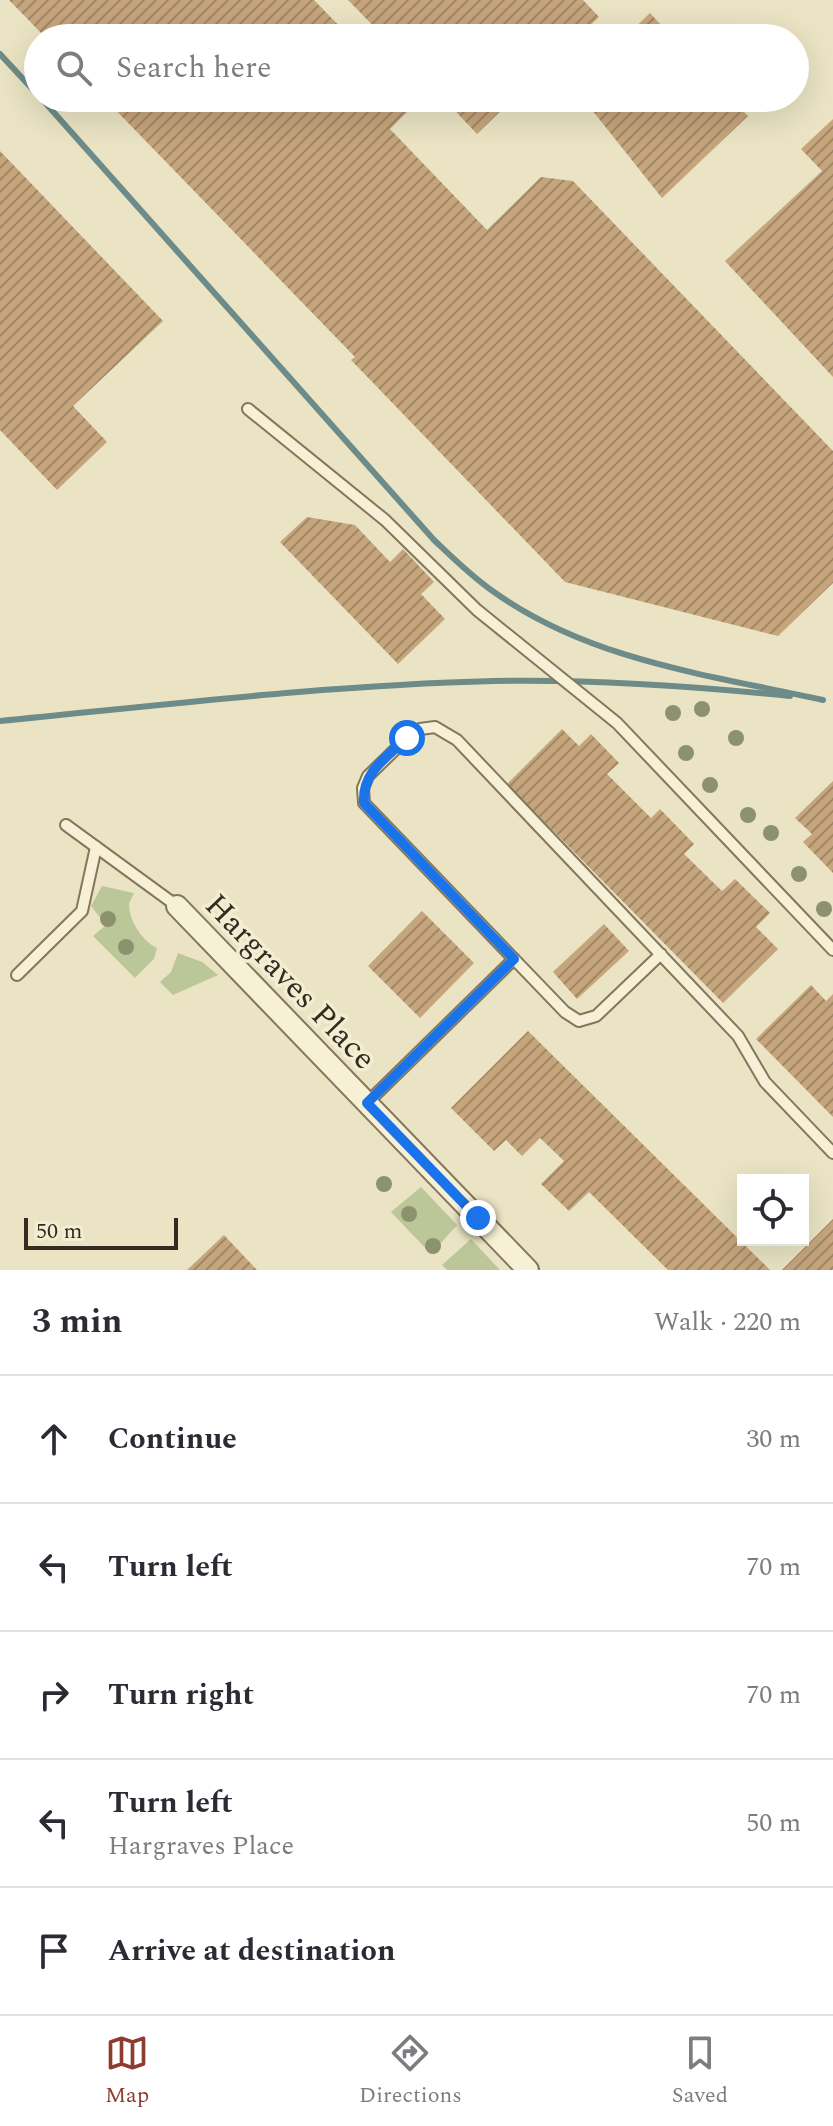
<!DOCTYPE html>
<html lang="en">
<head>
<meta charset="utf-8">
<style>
  :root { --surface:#fff; --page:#f7f7f7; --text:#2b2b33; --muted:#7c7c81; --line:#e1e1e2; --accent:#8e3c30 }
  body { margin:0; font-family:Spectral,serif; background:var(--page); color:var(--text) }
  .controls { position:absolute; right:24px; bottom:24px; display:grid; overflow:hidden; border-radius:0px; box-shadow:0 8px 32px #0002 }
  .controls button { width:72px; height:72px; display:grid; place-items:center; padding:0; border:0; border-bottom:2px solid var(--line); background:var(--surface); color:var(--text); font:40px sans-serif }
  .scale { position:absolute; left:24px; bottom:20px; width:154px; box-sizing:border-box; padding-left:8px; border:4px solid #342c1f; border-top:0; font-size:22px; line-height:28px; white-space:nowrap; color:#342c1f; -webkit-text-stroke:6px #f2eed3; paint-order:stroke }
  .stop { position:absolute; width:24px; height:24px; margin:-18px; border:6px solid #1a73e8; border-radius:50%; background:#fff }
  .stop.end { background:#1a73e8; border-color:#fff; box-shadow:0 2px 8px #0008 }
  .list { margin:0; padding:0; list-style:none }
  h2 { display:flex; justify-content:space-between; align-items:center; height:104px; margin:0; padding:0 32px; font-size:34px }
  h2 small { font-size:26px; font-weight:400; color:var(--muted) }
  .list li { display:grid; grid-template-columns:52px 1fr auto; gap:24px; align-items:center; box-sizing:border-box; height:128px; padding:0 32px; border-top:2px solid var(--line) }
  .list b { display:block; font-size:30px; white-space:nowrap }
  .list p { margin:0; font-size:26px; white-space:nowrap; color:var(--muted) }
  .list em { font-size:26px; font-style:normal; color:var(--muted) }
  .icon { flex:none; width:44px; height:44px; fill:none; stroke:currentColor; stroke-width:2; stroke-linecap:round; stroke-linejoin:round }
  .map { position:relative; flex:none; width:833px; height:1270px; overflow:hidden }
  .search { position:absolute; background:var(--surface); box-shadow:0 8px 32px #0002; left:24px; right:24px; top:24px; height:88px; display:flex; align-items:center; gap:20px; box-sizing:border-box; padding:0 28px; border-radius:44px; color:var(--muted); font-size:30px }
  .sheet { height:744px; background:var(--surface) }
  nav { display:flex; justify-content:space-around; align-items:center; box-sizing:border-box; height:112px; border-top:2px solid var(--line); background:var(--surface); font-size:22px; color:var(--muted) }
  nav a { display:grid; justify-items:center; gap:4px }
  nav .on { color:var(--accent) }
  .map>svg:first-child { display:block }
  .green { fill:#bcc799 }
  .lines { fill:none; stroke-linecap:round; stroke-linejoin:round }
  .stream { stroke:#6d8b88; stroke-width:6 }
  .building { fill:url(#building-hatch) }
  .service-casing { stroke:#83765c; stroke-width:14 }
  .minor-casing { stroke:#83765c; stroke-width:24 }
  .service { stroke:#f6f1d6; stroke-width:10 }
  .minor { stroke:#f6f1d6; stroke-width:20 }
  .tree { fill:#8c926e }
  .route { stroke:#1a73e8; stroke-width:10 }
  .labels { text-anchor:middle; stroke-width:7; stroke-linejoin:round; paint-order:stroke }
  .street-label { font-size:32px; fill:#342c1f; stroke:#f2eed3 }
</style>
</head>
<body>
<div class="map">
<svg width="833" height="1270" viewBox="0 0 833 1270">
  <defs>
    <pattern id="building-hatch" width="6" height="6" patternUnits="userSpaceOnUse" patternTransform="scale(2)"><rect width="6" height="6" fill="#c6a57c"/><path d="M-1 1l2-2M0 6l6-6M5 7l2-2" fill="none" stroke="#a28765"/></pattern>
  </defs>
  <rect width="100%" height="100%" fill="#eae4c4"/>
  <g class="green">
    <path d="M102,886L134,893C133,897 129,901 129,905C129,920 142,941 157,948L154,959L135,978L93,936L106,925L91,906Z"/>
    <path d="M178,953L202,962L218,975L173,995L160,982L171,972Z"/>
    <path d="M421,1187L457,1225L431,1254L391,1212Z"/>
    <path d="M471,1239L500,1270H447L442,1265Z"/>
  </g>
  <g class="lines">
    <g class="stream">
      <path d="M0,54L38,95"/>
      <path d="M41,98L434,540C453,558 472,577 494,592C591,661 710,675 823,700"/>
      <path d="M0,721C164,705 329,685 494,681C592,679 693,686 790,696"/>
    </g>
  </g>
  <g class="building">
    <path d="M9,0H314L351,38H46Z"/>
    <path d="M348,0H583L599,17L577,38H385Z"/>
    <path d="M650,13L673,38H624Z"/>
    <path d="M104,98H409L415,104L390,129L487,230L541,177L573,181L833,451V583L778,636L565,582L351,360L355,357Z"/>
    <path d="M443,98H514L477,134Z"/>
    <path d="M587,98H730L748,116L662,198L584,100Z"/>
    <path d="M833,119V377L725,261L822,171L801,149Z"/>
    <path d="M0,151L163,321L73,406L107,442L57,490L0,430Z"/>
    <path d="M307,517L355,525L390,562L403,549L434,582L421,594L445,619L398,664L280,542Z"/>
    <path d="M562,729L579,746L591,734L619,763L607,774L651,818L660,809L694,844L684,854L722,891L735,879L770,913L756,927L778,949L723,1003L507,784Z"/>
    <path d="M833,781V873L803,842L812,834L795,818Z"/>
    <path d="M422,911L474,963L420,1018L368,966Z"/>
    <path d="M604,924L629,951L577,999L553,972Z"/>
    <path d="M811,985L826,1001L833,994V1117L756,1039Z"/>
    <path d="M528,1031L770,1270H668L589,1192L569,1211L541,1184L564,1161L540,1138L522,1156L506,1140L494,1151L451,1108Z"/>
    <path d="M833,1219V1270H782Z"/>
    <path d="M224,1235L257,1270H187Z"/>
  </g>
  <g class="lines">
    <g class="service-casing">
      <g id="service">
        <path d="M248,409L385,520L477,610L617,723L833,950"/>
        <path d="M66,825L177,906"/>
        <path d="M661,954L596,1016L579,1021L565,1012L364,803L363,788L368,776L407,738L420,729L435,727L457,740L738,1036L765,1082L833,1153"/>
        <path d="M17,975L82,911L96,847"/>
        <path d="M367,1103L514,959"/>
      </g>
    </g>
    <g class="minor-casing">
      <path id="minor" d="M177,906L528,1270"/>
    </g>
    <use href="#service" class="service"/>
    <use href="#minor" class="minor"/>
  </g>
  <g class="tree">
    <circle cx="702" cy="709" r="8"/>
    <circle cx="673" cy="713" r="8"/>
    <circle cx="736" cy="738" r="8"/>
    <circle cx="686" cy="753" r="8"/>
    <circle cx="710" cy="785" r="8"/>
    <circle cx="748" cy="815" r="8"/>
    <circle cx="771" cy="833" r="8"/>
    <circle cx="799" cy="874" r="8"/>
    <circle cx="824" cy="909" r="8"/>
    <circle cx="108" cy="919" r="8"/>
    <circle cx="126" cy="947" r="8"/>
    <circle cx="384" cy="1184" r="8"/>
    <circle cx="409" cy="1214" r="8"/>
    <circle cx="433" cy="1246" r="8"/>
  </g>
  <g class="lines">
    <path class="route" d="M407,738C386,758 362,772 364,803L514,959L367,1103L478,1218"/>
  </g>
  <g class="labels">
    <g class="street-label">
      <text transform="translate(291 981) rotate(46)" y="11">Hargraves Place</text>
    </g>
  </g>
</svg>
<div class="controls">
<button><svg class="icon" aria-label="locate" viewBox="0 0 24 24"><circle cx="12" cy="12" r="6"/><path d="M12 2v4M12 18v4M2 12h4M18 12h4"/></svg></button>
</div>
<div class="scale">50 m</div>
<div class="stop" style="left:407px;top:738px"></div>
<div class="stop end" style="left:478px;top:1218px"></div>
<div class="search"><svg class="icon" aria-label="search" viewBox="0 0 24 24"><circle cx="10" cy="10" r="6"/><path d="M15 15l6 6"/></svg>Search here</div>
</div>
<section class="sheet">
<h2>3 min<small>Walk · 220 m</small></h2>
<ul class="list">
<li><svg class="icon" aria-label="ahead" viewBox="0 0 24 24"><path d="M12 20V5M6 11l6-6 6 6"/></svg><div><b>Continue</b></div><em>30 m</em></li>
<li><svg class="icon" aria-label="left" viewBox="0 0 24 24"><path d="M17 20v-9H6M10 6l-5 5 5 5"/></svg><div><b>Turn left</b></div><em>70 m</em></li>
<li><svg class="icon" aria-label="right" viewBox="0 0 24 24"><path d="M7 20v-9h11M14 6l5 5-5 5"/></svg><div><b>Turn right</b></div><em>70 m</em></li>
<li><svg class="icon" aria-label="left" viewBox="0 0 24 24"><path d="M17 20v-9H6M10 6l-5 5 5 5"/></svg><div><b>Turn left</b><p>Hargraves Place</p></div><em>50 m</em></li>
<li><svg class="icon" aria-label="arrive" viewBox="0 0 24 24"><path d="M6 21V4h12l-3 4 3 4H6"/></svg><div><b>Arrive at destination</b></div></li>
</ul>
</section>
<nav>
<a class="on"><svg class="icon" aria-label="map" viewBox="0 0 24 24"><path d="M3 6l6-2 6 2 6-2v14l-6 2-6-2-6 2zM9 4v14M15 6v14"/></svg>Map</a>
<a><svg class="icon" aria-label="directions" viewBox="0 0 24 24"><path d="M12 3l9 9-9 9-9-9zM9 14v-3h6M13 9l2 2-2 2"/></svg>Directions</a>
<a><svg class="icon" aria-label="saved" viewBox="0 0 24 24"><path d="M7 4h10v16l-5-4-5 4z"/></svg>Saved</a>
</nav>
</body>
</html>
